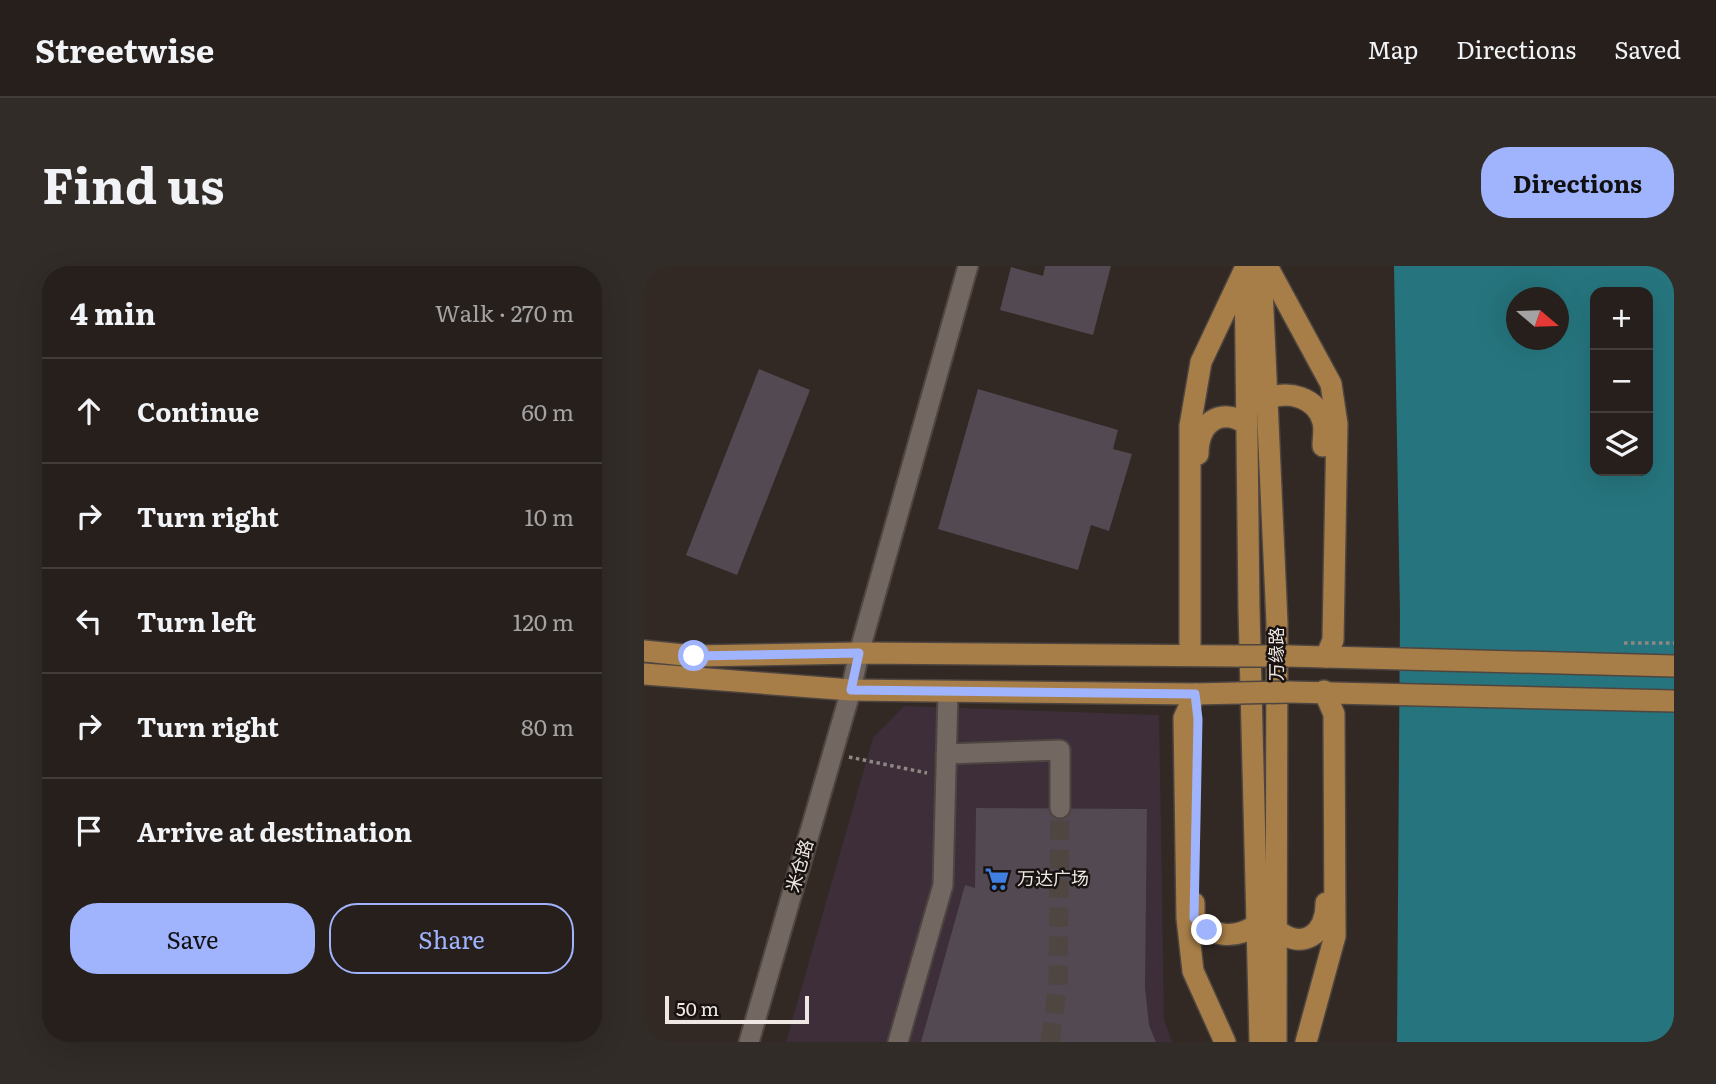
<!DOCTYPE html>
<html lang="en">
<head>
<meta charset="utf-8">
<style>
  :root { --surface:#261f1b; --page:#322c28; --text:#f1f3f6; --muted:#a4a2a3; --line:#423d3a; --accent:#a0b3fd }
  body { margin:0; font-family:Literata,"Noto Sans SC",serif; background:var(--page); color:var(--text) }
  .controls { position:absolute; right:21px; top:21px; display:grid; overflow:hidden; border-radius:14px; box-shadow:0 7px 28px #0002 }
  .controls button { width:63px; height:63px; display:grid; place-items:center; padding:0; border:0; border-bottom:2px solid var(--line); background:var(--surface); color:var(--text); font:35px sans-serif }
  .compass { position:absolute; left:862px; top:21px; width:63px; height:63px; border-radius:50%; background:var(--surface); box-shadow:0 7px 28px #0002; rotate:109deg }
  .scale { position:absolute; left:21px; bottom:18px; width:144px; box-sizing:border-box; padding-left:7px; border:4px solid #eee7e3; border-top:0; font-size:19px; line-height:24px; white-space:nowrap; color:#eee7e3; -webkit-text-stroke:5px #181310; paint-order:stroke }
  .stop { position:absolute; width:21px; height:21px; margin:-16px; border:5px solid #a0b3fd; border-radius:50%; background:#fff }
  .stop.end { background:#a0b3fd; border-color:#fff; box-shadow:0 2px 7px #0008 }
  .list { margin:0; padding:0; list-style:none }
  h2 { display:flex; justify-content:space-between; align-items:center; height:91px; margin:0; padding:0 28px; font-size:30px }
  h2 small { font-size:23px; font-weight:400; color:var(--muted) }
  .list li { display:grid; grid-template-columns:46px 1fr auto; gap:21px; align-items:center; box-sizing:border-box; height:105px; padding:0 28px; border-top:2px solid var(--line) }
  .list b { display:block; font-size:26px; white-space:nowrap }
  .list em { font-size:23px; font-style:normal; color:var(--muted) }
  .actions { display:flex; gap:14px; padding:21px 28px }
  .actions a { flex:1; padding:16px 0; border:2px solid var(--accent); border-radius:28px; text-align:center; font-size:24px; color:var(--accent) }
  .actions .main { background:var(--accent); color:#111 }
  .icon { flex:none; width:38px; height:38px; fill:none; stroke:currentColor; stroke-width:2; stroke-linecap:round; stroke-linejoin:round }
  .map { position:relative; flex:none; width:1030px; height:776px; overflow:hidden; border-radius:28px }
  header { display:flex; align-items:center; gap:42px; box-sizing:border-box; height:98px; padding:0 35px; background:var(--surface); border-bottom:2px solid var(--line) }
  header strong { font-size:33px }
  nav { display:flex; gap:38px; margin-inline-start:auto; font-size:24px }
  .intro { display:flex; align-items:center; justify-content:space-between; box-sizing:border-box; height:168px; padding:0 42px }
  h1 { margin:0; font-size:49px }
  .button { padding:18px 32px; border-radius:28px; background:var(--accent); color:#111; font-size:24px; font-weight:700 }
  main { display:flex; gap:42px; padding:0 42px }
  aside { flex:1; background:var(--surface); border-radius:28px; box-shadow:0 7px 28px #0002 }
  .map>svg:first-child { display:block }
  .commercial { fill:#3d2e3a }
  .water { fill:#26757e; fill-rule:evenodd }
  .building { fill:#524952 }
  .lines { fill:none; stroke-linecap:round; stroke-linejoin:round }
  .minor-tunnel { stroke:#4f4641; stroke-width:19; stroke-dasharray:19 10; stroke-linecap:butt }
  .minor-casing { stroke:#4e4540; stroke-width:23 }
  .major-casing { stroke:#4e4540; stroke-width:24 }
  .path { stroke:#8f8782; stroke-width:3.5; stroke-dasharray:3.5 3.5; stroke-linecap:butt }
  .minor { stroke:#736761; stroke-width:19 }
  .major { stroke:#a77e48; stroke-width:21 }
  .major-bridge-casing { stroke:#4e4540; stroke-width:24; stroke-linecap:butt }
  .major-bridge { stroke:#a77e48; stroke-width:21 }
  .route { stroke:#a0b3fd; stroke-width:9 }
  .labels { text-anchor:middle; stroke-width:5; stroke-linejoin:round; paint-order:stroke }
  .street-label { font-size:18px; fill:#eee7e3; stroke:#181310 }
  .poi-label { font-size:18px; fill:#eee7e3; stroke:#181310; text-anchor:start }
</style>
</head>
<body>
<header>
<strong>Streetwise</strong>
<nav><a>Map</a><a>Directions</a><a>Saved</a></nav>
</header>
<div class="intro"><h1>Find us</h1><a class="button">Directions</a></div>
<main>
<aside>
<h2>4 min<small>Walk · 270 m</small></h2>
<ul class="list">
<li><svg class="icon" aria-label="ahead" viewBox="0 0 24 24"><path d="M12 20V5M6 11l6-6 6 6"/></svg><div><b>Continue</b></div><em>60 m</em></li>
<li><svg class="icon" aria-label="right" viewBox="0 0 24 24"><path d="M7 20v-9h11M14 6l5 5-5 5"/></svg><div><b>Turn right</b></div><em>10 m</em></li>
<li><svg class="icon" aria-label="left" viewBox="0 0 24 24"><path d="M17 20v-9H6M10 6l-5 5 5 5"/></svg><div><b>Turn left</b></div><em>120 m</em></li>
<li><svg class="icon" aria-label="right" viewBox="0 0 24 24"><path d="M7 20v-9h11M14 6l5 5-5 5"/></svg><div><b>Turn right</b></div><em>80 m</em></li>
<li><svg class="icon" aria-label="arrive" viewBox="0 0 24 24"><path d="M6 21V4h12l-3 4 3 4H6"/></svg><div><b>Arrive at destination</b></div></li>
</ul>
<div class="actions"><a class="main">Save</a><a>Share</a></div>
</aside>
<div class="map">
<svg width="1030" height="776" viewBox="0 0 1030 776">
  <rect width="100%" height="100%" fill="#332924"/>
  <path class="commercial" d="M260,440L515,449L520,754L528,776H142L229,472Z"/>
  <path class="water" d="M750,0H1030V776H753L756,348ZM951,26H1004V205H951ZM872,32H914V74H872Z"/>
  <g class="building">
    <path d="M401,0H467L449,69L356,44L367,1L399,10Z"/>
    <path d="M115,103L166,124L93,309L42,289Z"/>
    <path d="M334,123L474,164L469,183L488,188L465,265L447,259L434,304L294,263Z"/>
    <path d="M332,542L503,543L501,722L505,759L512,776H277L321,619L331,622Z"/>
  </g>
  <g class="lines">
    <path class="minor-tunnel" d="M406,776L414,719L416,542"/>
    <g class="minor-casing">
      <g id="minor">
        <path d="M302,488L416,484V542"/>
        <path d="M105,776L207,424L215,387L324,0"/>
        <path d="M254,776L299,619L304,425"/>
      </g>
    </g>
    <g class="major-casing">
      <g id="major">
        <path d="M601,0L605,343L616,776"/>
        <path d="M617,0L633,357L632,776"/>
        <path d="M623,0L687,118L693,158L689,374L682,391"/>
        <path d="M623,133C644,124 673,131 679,156C681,163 679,172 679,180"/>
        <path d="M554,188C554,158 575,140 603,158"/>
        <path d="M0,385L50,390L215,387L594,390"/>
        <path d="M546,389V160L557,96L599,7"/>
        <path d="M644,390L1030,400"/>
        <path d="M0,408L207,424L551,428L595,427"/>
        <path d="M645,426L1030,435"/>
        <path d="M551,428L540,452L543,652L549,705L581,776"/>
        <path d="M550,637V652C567,671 591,674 612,659"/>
        <path d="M633,664C658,685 683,668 682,637"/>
        <path d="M662,776L691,670L690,448L680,425"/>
      </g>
    </g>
    <g class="path">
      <path d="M980,377H1030"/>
      <path d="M205,491L283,507"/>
    </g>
    <use href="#minor" class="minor"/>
    <use href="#major" class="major"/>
    <g class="major-bridge-casing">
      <g id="major-bridge">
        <path d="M594,390H644"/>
        <path d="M595,427L645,426"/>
      </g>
    </g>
    <use href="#major-bridge" class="major-bridge"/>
  </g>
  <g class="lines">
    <path class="route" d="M50,390L215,387L207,424L551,428L554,453L550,652L563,664"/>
  </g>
  <defs>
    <g id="supermarket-bare" transform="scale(1.89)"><path d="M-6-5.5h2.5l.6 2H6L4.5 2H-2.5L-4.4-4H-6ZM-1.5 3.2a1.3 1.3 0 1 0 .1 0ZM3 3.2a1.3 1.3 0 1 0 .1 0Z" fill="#3f7fe0" stroke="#181310" stroke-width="2.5" paint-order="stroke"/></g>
  </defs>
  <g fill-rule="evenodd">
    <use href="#supermarket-bare" x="353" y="613"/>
  </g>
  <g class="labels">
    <g class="street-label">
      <text transform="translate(633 388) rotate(-90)" y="6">万缘路</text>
      <text transform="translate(156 600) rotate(-74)" y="6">米仓路</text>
    </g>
    <g class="poi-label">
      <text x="373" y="619">万达广场</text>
    </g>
  </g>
</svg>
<div class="controls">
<button>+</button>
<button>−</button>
<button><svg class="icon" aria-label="layers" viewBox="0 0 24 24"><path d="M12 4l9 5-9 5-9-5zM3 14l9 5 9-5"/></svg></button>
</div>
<svg class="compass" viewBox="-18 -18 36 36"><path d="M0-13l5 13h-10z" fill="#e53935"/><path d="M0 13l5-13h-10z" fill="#a4a2a3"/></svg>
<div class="scale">50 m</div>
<div class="stop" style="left:50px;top:390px"></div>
<div class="stop end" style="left:563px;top:664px"></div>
</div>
</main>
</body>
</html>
